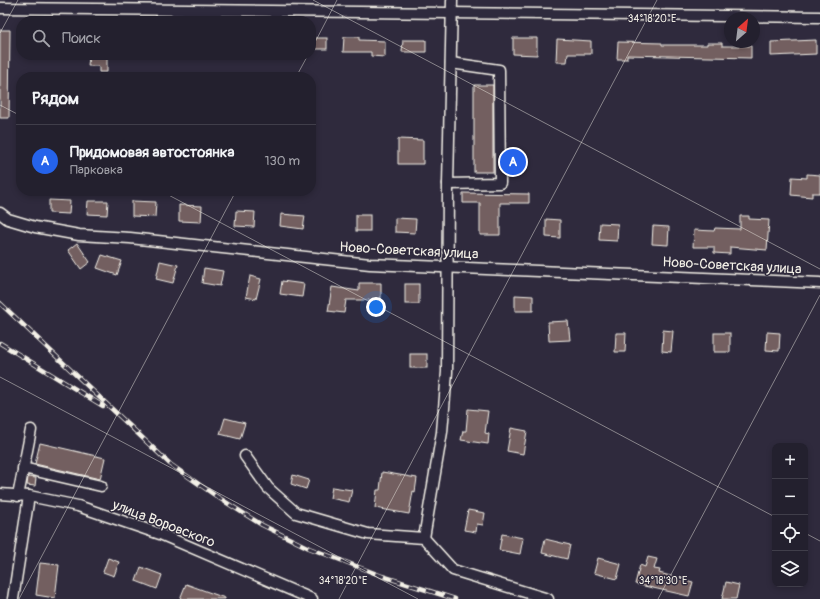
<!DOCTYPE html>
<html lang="ru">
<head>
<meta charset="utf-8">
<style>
  :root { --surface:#23202e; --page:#2b2836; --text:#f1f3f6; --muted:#a3a3aa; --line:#403e4a; --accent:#2563eb }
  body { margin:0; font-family:Pangolin,sans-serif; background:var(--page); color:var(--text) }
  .controls { position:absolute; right:12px; bottom:12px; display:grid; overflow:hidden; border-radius:8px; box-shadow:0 2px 6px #0003 }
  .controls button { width:36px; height:36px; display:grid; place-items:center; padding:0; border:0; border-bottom:1px solid var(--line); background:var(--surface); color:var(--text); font:20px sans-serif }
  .compass { position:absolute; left:724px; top:12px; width:36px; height:36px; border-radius:50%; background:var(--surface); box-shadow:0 2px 6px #0003; rotate:28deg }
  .you { position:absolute; left:376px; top:307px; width:14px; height:14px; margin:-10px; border:3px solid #fff; border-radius:50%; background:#1a73e8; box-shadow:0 0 0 6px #1a73e833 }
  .badge { display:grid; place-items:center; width:26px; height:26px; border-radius:50%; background:var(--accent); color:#fff; font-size:13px; font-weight:700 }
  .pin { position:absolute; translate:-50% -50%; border:2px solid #fff; box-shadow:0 1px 4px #0006 }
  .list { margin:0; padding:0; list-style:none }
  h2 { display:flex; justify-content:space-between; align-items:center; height:52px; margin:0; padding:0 16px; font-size:17px }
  h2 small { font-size:13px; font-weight:400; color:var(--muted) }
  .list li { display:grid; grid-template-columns:26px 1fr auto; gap:12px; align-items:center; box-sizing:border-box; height:72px; padding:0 16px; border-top:1px solid var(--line) }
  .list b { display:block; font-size:15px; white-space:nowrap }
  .list p { margin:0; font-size:13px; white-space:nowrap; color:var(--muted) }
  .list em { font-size:13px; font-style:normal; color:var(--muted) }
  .icon { flex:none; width:22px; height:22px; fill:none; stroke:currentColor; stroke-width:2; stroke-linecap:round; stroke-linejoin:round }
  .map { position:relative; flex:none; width:820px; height:599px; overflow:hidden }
  .search { position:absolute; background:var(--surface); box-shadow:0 2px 6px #0003; left:16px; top:16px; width:300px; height:44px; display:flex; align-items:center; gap:10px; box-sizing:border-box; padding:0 14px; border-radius:16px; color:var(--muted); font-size:15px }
  .panel { position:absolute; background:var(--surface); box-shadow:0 2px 6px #0003; left:16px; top:72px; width:300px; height:124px; border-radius:16px }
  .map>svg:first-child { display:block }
  .building { fill:#735e60; stroke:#f4f1e8 }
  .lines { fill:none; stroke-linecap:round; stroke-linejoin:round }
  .minor-casing { stroke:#f4f1e8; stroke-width:13 }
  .minor { stroke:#2f2a3d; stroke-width:10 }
  .rail-casing { stroke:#f4f1e8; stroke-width:4.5 }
  .rail { stroke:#2f2a3d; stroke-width:3; stroke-dasharray:9; stroke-linecap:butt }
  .ticks { fill:none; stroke:#f4f1e8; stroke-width:1; stroke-opacity:0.45 }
  .labels { text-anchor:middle; stroke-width:3; stroke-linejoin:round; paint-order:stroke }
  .street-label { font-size:14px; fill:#f4f1e8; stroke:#2f2a3d }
  .ticks-label { font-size:10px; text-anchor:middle; fill:#f4f1e8; stroke:#2f2a3d; stroke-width:3; stroke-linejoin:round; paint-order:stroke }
</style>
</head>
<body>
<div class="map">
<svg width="820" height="599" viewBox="0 0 820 599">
  <rect width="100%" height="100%" fill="#2f2a3d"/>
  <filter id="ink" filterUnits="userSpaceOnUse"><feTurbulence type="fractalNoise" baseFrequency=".025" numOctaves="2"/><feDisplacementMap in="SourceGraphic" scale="8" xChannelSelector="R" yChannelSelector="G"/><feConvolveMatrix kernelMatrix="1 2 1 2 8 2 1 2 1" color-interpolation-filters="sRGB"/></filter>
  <g filter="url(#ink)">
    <g class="building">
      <path d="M0,30H10L9,118H0Z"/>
      <path d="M344,37H359V40L385,41V57L371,56V52H343Z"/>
      <rect x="311" y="38" width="16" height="11"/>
      <path d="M513,38H537V55L513,54Z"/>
      <path d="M557,39L591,41V54H568L567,62H556Z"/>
      <path d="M403,40H426V52H402Z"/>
      <path d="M816,40V54L771,56V42Z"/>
      <path d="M618,42L662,43V45H707V43H722V46H751V58L627,55V59H617Z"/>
      <path d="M89,55H107V72H99V66H88Z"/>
      <rect x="474" y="85" width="19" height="87"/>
      <path d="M398,139L423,140V164H398Z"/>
      <path d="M807,174L820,175V193H812V197L791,195L792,177L807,178Z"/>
      <path d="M463,193L529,194V203H500V235H480V203H463Z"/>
      <path d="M49,200L70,201L69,214L49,213Z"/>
      <path d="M88,201H108L107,215L87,214Z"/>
      <path d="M132,201L156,202L155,217L132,216Z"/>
      <path d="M179,205L202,206L201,222L179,221Z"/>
      <path d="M236,211L255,212L254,227L235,226Z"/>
      <path d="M281,214L305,216L303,229L280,226Z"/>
      <rect x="356" y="215" width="14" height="16"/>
      <path d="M740,216H749V219L769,220L767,250L730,247V254L714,253V247H693L694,230L714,231L715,228L740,229Z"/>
      <path d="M395,218L416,219L415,233L395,232Z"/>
      <path d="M546,219L560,220V238L546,237Z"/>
      <path d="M600,223L618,224L617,241L599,240Z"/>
      <path d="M653,226L669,227L668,245L652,244Z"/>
      <path d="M77,243L90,262L81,269L68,250Z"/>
      <path d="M102,255L122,261L117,275L97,268Z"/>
      <path d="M160,261L178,265L173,283L156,279Z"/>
      <path d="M204,268L223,271L220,286L202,283Z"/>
      <path d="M250,276L261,279L256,299L246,297Z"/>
      <path d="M282,281L304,284L302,297L280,294Z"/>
      <path d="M359,283H381V300H346L344,313L328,311L332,287L359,291Z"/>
      <rect x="405" y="284" width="14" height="20"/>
      <path d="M515,295L533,296V311H515Z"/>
      <path d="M568,321L570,340L549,341L548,322Z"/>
      <path d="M663,330L673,331L671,352L662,351Z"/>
      <path d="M767,332L780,333L779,351L766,350Z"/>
      <path d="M616,333H626L625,352H615Z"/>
      <rect x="714" y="333" width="16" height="19"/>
      <rect x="410" y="354" width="17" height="14"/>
      <path d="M468,409L488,411L485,433L489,434L488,444L461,440L463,431H466Z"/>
      <path d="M225,418L245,423L240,439L220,434Z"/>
      <path d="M511,428L527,431L523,454L507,451Z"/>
      <path d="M40,443L105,458L100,479L35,464Z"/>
      <path d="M382,472L417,478L415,492L413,491L409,514L375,508L377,490H380Z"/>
      <path d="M293,475L309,480L306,489L291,484Z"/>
      <path d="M28,477L36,478L35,486L27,485Z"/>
      <path d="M332,487L352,490L349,502L330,498Z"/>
      <path d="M468,510L485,513L483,525L477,524L476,532L464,530Z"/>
      <path d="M502,534L523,538L520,554L499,550Z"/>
      <path d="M545,539L570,545L567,559L542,553Z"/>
      <path d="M648,557L657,559L654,569L660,570L659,573L693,582L689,596L635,584L640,565L645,567Z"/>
      <path d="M108,558L119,562L114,576L103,572Z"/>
      <path d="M598,558L621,564L617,579L594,573Z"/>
      <path d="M40,563L59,565L55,598L36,595Z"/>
      <path d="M141,567L162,575L157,589L136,581Z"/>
      <path d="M726,582L739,585L736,599H722Z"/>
      <path d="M186,584L225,598V599H180Z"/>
    </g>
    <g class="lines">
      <g class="minor-casing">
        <g id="minor">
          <path d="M0,8L820,17"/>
          <path d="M448,184L500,183L499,70L451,63"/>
          <path d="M0,213L8,219L35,227L79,235L130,238L370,264L820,283"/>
          <path d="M245,456L268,488L296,513L368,534L424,538L453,570L548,599"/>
          <path d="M23,468L101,486"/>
          <path d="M0,494L29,496L78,506L160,534L312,599"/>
          <path d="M18,496L31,430"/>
          <path d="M424,538L442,432L447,372L448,184L452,0"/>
          <path d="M13,599L29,496"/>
        </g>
      </g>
      <use href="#minor" class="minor"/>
      <g class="rail-casing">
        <g id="rail">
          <path d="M0,303L170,464L216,496L262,525L309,548L382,576L455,599"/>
          <path d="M0,343L103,406"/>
        </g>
      </g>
      <use href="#rail" class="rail"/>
    </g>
  </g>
  <path class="ticks" d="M313,0L820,269M0,33L18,0M311,50L337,0M296,77L308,55M0,105L21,116M161,191L775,517M0,377L418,599M805,533L820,541M19,599L236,191M339,599L657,0M658,599L820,295"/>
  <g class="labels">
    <g class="street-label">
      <text transform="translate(409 250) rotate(3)" y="5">Ново-Советская улица</text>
      <text transform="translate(732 265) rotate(3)" y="5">Ново-Советская улица</text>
      <text transform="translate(164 523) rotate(21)" y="5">улица Воровского</text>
    </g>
  </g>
  <g class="ticks-label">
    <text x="652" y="22">34°18'20"E</text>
    <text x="343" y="584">34°18'20"E</text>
    <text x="663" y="584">34°18'30"E</text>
  </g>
</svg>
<div class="controls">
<button>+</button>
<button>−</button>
<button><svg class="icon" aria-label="locate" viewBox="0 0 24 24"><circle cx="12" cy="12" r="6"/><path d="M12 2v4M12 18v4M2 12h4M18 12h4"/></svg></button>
<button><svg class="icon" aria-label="layers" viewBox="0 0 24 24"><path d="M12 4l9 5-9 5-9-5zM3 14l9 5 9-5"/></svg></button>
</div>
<svg class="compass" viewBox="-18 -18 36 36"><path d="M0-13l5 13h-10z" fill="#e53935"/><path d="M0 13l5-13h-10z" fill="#a3a3aa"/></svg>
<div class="you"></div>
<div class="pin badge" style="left:513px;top:162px">A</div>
<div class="search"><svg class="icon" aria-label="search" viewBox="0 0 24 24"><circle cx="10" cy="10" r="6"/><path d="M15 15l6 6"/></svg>Поиск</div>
<section class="panel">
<h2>Рядом<small></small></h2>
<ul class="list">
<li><span class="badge">A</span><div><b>Придомовая автостоянка</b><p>Парковка</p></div><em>130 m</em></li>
</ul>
</section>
</div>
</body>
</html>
